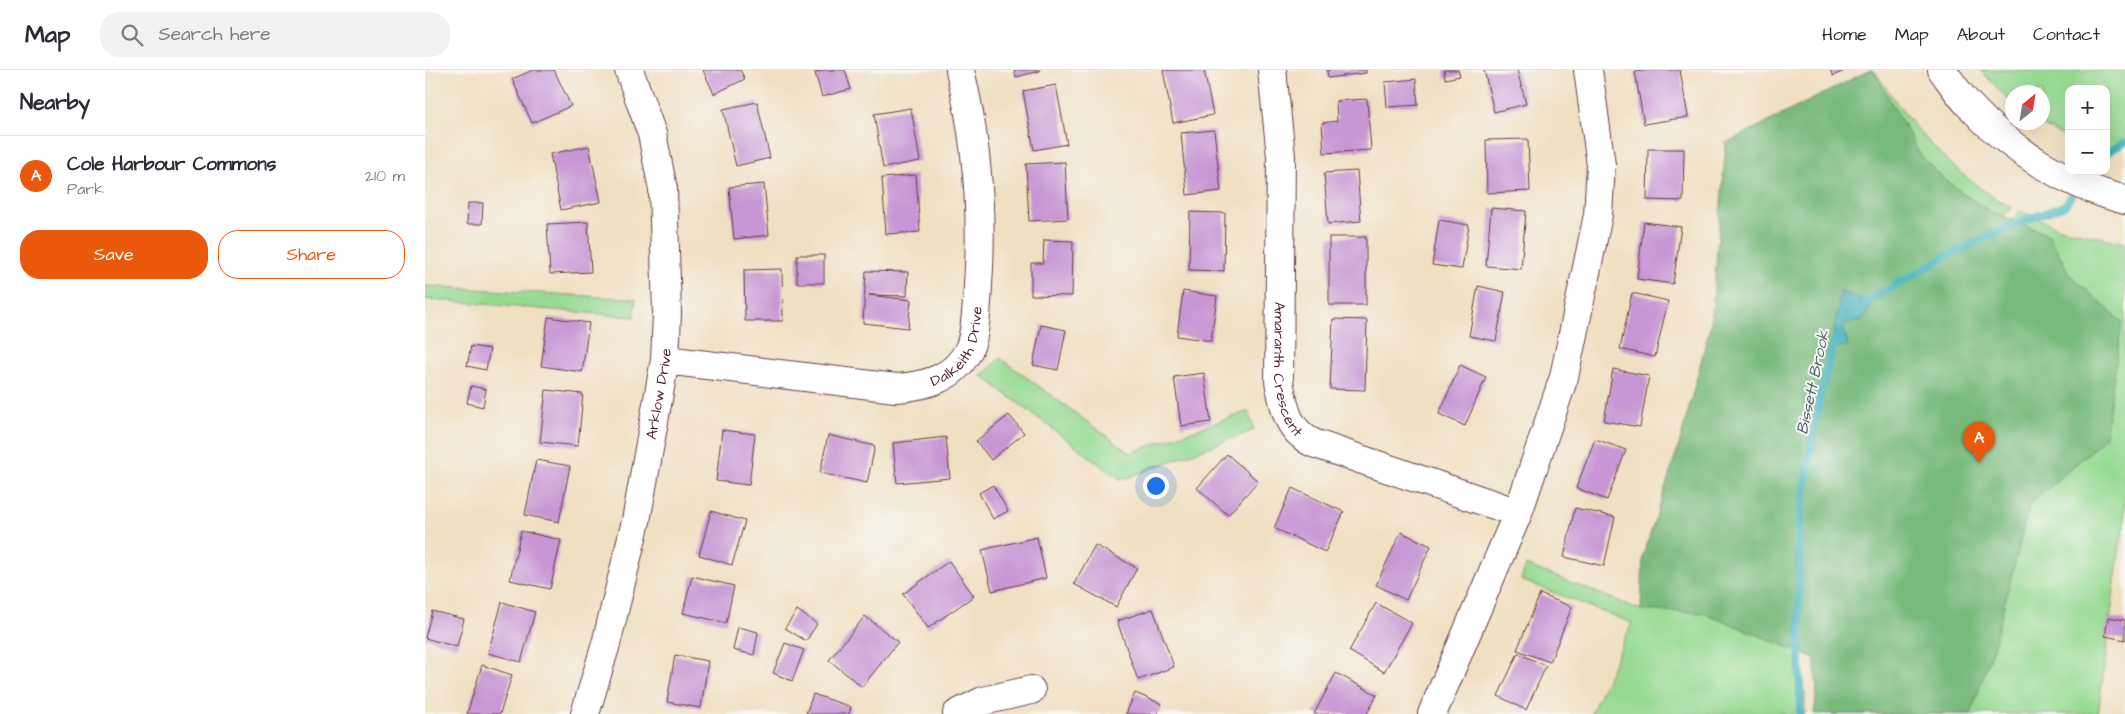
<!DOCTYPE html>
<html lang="en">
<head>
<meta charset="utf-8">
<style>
  :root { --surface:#fff; --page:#f2f2f3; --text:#2b2b33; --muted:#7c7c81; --line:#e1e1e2; --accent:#ea580c }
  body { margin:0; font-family:"Architects Daughter",sans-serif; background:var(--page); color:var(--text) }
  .controls { position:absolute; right:15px; top:15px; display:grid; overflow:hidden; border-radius:10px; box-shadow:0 5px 20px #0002 }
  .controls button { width:45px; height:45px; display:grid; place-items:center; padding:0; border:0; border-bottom:1px solid var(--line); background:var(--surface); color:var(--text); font:25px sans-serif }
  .compass { position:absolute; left:1580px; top:15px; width:45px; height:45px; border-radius:50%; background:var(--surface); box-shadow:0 5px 20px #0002; rotate:30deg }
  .you { position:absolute; left:730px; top:415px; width:18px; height:18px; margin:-12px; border:4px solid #fff; border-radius:50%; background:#1a73e8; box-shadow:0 0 0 8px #1a73e833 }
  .badge { display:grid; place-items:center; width:32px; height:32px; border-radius:50%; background:var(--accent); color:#fff; font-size:16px; font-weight:700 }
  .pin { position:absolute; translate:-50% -41px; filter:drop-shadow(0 1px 2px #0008) }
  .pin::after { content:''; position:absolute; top:26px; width:18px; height:15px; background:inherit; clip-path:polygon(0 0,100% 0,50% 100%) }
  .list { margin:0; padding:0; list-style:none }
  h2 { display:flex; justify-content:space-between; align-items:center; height:65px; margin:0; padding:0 20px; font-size:21px }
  h2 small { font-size:16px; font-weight:400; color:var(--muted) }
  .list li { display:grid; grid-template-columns:32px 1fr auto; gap:15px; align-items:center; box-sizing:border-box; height:80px; padding:0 20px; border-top:1px solid var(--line) }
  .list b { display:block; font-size:19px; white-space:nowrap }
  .list p { margin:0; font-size:16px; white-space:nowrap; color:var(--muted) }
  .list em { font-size:16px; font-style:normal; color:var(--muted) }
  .actions { display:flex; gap:10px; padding:15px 20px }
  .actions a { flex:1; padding:11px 0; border:1px solid var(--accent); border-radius:20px; text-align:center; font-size:18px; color:var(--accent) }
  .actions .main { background:var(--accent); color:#fff }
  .icon { flex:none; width:28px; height:28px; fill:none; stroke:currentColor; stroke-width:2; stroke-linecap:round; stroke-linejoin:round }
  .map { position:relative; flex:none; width:1700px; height:644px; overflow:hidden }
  header { display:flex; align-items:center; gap:30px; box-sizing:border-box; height:70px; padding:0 25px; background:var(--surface); border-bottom:1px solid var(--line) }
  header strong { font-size:24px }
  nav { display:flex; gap:28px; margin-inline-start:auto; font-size:18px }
  .search { width:350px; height:45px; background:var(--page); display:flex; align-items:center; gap:12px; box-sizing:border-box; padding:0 18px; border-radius:20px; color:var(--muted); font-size:19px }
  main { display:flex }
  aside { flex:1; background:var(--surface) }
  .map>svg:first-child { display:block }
  .green { fill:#96da92; stroke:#707c5e }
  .forest { fill:#78ba7c; stroke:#616c54 }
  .water { fill:#44b3be; stroke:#476974 }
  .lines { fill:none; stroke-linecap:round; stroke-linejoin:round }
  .stream { stroke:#44b3be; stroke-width:8 }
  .building { fill:#c896d4 }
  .minor-casing { stroke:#633c42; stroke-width:30 }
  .minor { stroke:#fff; stroke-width:28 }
  .labels { text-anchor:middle; stroke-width:4; stroke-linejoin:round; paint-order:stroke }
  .street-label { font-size:15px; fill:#4a1f2b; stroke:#f6f6f2 }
  .water-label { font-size:16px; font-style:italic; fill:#485a66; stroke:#f6f6f2 }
</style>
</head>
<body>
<header>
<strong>Map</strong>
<div class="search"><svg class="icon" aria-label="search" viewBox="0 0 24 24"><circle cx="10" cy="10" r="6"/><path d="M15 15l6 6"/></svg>Search here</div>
<nav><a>Home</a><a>Map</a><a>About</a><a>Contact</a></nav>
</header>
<main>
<aside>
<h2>Nearby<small></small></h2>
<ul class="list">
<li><span class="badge">A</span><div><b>Cole Harbour Commons</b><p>Park</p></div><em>210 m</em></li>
</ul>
<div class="actions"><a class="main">Save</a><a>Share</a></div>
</aside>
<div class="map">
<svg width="1700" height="644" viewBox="0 0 1700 644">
  <rect width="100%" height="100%" fill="#f6f6f2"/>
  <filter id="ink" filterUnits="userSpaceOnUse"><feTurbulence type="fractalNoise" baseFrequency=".02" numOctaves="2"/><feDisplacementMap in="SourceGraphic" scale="10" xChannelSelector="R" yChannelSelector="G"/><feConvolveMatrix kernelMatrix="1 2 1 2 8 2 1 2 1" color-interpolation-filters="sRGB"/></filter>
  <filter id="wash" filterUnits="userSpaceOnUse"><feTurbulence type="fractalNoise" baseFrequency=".0096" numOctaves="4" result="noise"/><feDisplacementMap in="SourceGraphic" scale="20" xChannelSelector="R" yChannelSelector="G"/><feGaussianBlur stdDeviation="1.12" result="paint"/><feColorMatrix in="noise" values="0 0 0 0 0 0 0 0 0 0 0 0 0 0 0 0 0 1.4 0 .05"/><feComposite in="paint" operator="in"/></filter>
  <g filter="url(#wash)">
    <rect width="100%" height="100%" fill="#f0e0c2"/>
    <g class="green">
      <path d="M1445,0H1448L1452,4C1485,56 1532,110 1588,138L1576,147L1378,570L1376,595L1377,607L1380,619V644H1166L1207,553L1096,510L1101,495L1216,540Z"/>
      <path d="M1555,0H1700V70L1684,85L1681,83V19H1644V69L1612,53L1618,52V22H1588L1587,33Z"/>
      <path d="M1595,141L1635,158L1700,173V456L1695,474L1673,644H1407L1584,152Z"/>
      <path d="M0,216L211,229L209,247L0,229Z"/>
      <path d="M575,288L705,383L823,341L829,360L696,410L557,306Z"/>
    </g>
    <path class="forest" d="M1445,0H1448L1496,86L1518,108L1540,125L1565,141L1624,165L1645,205L1697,252L1680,368L1604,436L1570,571L1546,644H1389L1392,618L1389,588L1279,543L1216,540L1218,486L1255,372L1286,253L1301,73Z"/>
    <path class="water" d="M1416,222L1436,229L1446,238L1437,250L1418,254L1423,276L1408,278L1410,255Z"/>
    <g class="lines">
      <g class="stream">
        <path d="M1681,83L1700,72"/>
        <path d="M1431,238L1520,187L1591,154L1640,135L1663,101"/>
        <path d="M1375,644L1374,458L1395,324L1410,270"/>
      </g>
    </g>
    <g id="blocks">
      <g class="building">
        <path d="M108,0H129L146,36L107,53L87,9Z"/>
        <path d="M278,0H315L320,9L289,24Z"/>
        <path d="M399,0H420L426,19L397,27L390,3Z"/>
        <path d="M589,0H615V1L591,7Z"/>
        <path d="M738,0H779L788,45L748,53Z"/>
        <path d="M902,0H941V3L903,8Z"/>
        <path d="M1019,0H1033L1035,6L1020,9Z"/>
        <path d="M1059,0H1092L1101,34L1069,42Z"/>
        <path d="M1225,0H1255L1263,47L1219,54L1210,2Z"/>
        <path d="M1405,0H1421L1408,6Z"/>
        <path d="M991,9L993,35L962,37L960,12Z"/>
        <path d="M631,15L642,74L609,80L598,21Z"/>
        <path d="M942,29L946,80L899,83L897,53L912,51L911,31Z"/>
        <path d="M332,32L345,88L311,96L298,39Z"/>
        <path d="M486,38L495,91L458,98L449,44Z"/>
        <path d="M789,60L796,121L762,125L756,63Z"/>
        <path d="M1103,69L1105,121L1062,123L1061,70Z"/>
        <path d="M164,76L176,132L136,140L125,84Z"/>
        <path d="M1223,79H1259L1258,131L1222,130Z"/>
        <path d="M640,92L643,149L604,151L601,94Z"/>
        <path d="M932,101L936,151L903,154L899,103Z"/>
        <path d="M491,105L495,162L461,164L457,108Z"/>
        <path d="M339,114L344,165L309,169L304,117Z"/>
        <path d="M43,133H58L57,154H42Z"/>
        <path d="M1066,138L1101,141L1096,199L1061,196Z"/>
        <path d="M765,142L800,143L799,201L764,200Z"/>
        <path d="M1014,150L1044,155L1037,199L1007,195Z"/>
        <path d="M163,152L166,202L125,204L122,154Z"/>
        <path d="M1219,152L1256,157L1248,214L1212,209Z"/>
        <rect x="904" y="167" width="37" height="68"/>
        <path d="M619,170L648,171L647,226L606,225V193H618Z"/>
        <rect x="372" y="185" width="27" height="28"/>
        <path d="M357,199L358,251H320L319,200Z"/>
        <path d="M441,201L483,202L482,226L444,225L486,230L483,258L438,253Z"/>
        <path d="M1053,216L1080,222L1071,271L1044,266Z"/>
        <path d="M758,221L792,226L786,271L752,266Z"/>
        <path d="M1207,223L1243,231L1230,287L1195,279Z"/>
        <path d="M123,247L164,253L157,302L116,296Z"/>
        <path d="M908,249L942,250L940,320L905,319Z"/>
        <path d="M616,255L641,260L633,300L608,295Z"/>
        <path d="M46,276L65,279L61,300L42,296Z"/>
        <path d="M1035,295L1061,307L1040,356L1014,344Z"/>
        <path d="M1188,299L1224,306L1215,357L1179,351Z"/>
        <path d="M779,303L786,352L756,356L749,307Z"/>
        <path d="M46,316L61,319L58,337L42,333Z"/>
        <path d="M121,320L158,324L153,376L115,372Z"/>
        <path d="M584,345L599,363L566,390L551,371Z"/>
        <path d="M297,360L330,364L324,415L291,411Z"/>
        <path d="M403,365L450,376L442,413L395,403Z"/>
        <path d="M521,367L525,408L472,413L468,373Z"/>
        <path d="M1170,369L1201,380L1182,430L1151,418Z"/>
        <path d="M802,384L833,411L803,445L772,418Z"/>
        <path d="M111,390L145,396L134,452L100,445Z"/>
        <path d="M568,415L583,441L568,449L554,423Z"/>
        <path d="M867,418L919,442L900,482L849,458Z"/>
        <path d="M1150,438L1190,447L1179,496L1139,487Z"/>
        <path d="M286,441L320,451L307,495L274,485Z"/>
        <path d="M96,461L136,470L125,519L85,510Z"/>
        <path d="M976,462L1006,476L981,530L951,515Z"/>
        <path d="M612,467L621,508L567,521L557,480Z"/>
        <path d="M670,475L712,498L691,537L649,514Z"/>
        <path d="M524,491L549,526L503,558L478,524Z"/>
        <path d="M267,506L309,516L301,553L258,543Z"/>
        <path d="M1115,524L1147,537L1125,592L1092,580Z"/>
        <path d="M77,532L110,542L96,592L63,583Z"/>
        <path d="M951,533L987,553L959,602L924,581Z"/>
        <path d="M728,539L749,597L713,610L692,551Z"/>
        <path d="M372,540L392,554L381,571L360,558Z"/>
        <path d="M7,541L39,549L32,577L0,568Z"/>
        <path d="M440,546L473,572L437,617L404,590Z"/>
        <path d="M1683,547L1700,550V570L1680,566Z"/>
        <path d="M313,557L333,562L329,585L308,580Z"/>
        <path d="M360,573L379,580L367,611L348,603Z"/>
        <path d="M1093,583L1121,596L1101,640L1073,626Z"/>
        <path d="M250,585L283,591L276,638L242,632Z"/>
        <path d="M57,595L87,605L75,644H42Z"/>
        <path d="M911,603L952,625L942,644H889Z"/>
        <path d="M710,623L737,634L732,644H701Z"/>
        <path d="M388,624L426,637L424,644H381Z"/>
      </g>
    </g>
  </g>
  <g filter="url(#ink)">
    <use href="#blocks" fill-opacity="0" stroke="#633c42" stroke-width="1"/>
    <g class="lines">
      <g class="minor-casing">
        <g id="minor">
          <path id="s1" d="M847,0L856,86L854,311C859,337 862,360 888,373L1093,443"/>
          <path d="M1517,0C1526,12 1534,25 1545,36C1586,81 1642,115 1700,130"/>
          <path id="s2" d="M240,290L471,318C500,316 530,309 544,279C551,263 552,233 553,215C558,143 552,71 535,0"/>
          <path id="s3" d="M160,644L181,574L211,451L240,290L242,243L238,119L227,64L204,0"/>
          <path d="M532,644L558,631L606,620"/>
          <path d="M1007,644L1093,443L1139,307L1173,145L1176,95L1163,0"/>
        </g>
      </g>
      <use href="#minor" class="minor"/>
    </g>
  </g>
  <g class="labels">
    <g class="street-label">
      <text dy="5" stroke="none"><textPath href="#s2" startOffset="316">Dalkeith Drive</textPath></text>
      <text dy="5" stroke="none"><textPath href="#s1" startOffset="301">Amaranth Crescent</textPath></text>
      <text dy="5" stroke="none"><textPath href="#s3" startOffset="329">Arklow Drive</textPath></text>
    </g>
    <g class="water-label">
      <text transform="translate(1387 312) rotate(-78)" y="6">Bissett Brook</text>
    </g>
  </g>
</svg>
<div class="controls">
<button>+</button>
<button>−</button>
</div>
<svg class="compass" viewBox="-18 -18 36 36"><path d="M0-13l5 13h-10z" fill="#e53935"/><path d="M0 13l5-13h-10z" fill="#7c7c81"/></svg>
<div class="you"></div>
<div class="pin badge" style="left:1554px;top:393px">A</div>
</div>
</main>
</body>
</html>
